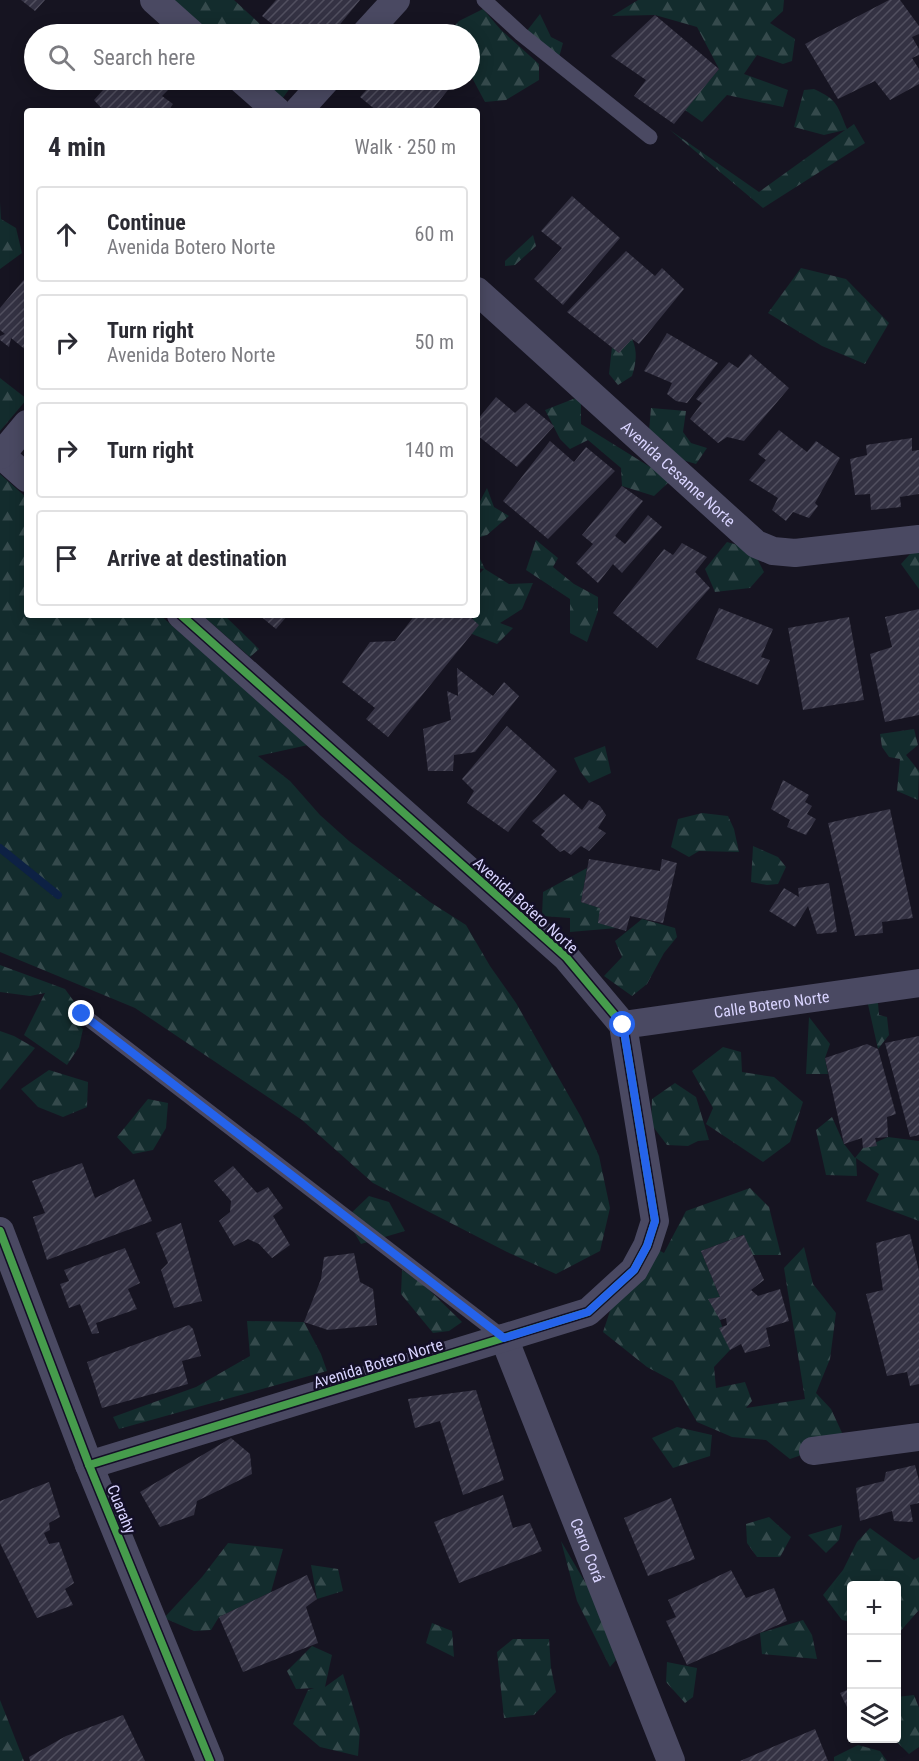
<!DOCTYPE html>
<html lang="en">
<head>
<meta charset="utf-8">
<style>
  :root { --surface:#fff; --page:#f2f2f3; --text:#2b2b33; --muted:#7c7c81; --line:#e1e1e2 }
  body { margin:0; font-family:"Roboto Condensed",sans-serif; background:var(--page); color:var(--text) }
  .controls { position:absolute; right:18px; bottom:18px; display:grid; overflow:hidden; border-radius:6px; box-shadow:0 3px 15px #0003 }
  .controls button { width:54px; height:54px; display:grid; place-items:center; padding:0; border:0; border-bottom:2px solid var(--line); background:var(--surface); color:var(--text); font:30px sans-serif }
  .stop { position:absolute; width:18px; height:18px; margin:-14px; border:4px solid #2563eb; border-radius:50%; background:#fff }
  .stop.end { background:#2563eb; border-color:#fff; box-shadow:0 2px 6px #0008 }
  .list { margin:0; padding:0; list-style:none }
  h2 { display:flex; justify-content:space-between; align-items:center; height:78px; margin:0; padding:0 24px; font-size:26px }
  h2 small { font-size:20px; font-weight:400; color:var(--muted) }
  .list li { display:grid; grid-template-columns:39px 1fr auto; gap:18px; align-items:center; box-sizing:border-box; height:96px; margin:0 12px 12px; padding:0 12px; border:2px solid var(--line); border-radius:6px }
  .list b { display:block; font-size:22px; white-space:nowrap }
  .list p { margin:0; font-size:20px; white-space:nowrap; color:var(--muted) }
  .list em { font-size:20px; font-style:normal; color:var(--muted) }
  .icon { flex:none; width:33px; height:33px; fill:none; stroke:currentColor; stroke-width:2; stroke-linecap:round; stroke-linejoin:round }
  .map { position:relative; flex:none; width:919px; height:1761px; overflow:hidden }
  .search { position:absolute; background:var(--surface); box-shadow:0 3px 15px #0003; left:24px; top:24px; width:456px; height:66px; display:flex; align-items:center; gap:15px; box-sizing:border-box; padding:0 21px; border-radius:33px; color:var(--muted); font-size:22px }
  .panel { position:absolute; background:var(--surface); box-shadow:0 3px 15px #0003; left:24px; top:108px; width:456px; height:510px; border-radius:6px }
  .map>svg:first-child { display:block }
  .forest { fill:url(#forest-firs) }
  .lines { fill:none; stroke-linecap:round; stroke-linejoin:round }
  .stream { stroke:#0d2144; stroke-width:8 }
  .building { fill:url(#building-hatch) }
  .lane { stroke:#4a4962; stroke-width:15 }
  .street { stroke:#4a4962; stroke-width:28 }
  .cycleway-casing { stroke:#130f26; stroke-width:11 }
  .cycleway { stroke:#469c4c; stroke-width:8 }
  .route { stroke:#2563eb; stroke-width:8 }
  .labels { text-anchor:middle; stroke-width:5; stroke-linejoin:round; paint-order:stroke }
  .street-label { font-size:16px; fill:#d9d4ff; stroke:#130f26 }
</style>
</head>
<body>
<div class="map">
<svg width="919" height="1761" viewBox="0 0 919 1761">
  <defs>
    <pattern id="forest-firs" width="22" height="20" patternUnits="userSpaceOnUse" patternTransform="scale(1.5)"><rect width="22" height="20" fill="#132c2d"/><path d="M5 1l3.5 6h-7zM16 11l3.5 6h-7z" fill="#354a4c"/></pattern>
    <pattern id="building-hatch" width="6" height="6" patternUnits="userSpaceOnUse" patternTransform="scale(1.5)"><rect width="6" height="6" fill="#343243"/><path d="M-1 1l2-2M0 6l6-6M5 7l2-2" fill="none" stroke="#514f5f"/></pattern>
  </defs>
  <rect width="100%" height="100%" fill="#161421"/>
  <g class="forest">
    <path d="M173,0H234L271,34H211Z"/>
    <path d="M638,0H784L783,11L770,23L795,39L792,61L783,64L757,55L744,74L788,90L783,107L727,95L702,122L685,110L719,69L697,27L655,15L612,16Z"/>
    <path d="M483,9L501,30L539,64V80L506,100L485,102L470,74V34H447L459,21Z"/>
    <path d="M540,14L551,37L563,43L558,61L526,32Z"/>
    <path d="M260,80H296L282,99Z"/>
    <path d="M814,89C838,100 837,105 847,129L854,124L865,143L763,208L670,130L759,192L845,130L824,135L794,127L804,90Z"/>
    <path d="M0,202L1,219L16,228L22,253L0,269Z"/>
    <path d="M533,235L536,246L515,265L505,266V261Z"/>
    <path d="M801,268L846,279L889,323L865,364L822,346L768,313Z"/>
    <path d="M632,339C638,351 636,364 632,376L618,385L609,374L612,347L619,353Z"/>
    <path d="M0,378L27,399L0,431Z"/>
    <path d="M581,396V424L671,480L654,496L622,486L621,468L588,440L570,449L560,439L545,410Z"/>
    <path d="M651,408L686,411L683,432L691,443L707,448L696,464L679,459L663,440L649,431Z"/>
    <path d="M0,474L27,498V615H160L308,745L258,756L290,781L320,815L349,841L430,902L466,925L490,966L516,1003L581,1117L599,1156L610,1208L600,1251L556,1274L507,1252L373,1183L302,1120L135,1008L0,952Z"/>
    <path d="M487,488L494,507L509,516L487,535L477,538V507Z"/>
    <path d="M536,540L558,558L553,567L574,584L598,597V611L587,642L570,633V599L526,570Z"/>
    <path d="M727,542L752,549L764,572L750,588L715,592L705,569Z"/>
    <path d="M918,545H919V589L901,564Z"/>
    <path d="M477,553L485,569L509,584L533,583L522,609L500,623L513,628L497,644L472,634L473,615H477V576L484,569L477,568Z"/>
    <path d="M202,615H224L259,649L250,657Z"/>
    <path d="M914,729L918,745L906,755L919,771L918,800L897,791L900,759L889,757L882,747L880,734Z"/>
    <path d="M605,746L611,773L589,783L580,771L574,758Z"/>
    <path d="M702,813L728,816L734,829L739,852L699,851L689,857L671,847L678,819Z"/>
    <path d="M753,846L778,857L786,867L778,884L767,885L751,882Z"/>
    <path d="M587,868L581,902L600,908L617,928L570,932V918L542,916L543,892Z"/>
    <path d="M642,919L675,928L677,937L664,953L647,984L632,996L604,976L622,957L615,941Z"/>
    <path d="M0,965L65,989L78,1007L71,1018L83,1029L79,1047L67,1065L24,1035L45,993L30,996L0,992Z"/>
    <path d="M867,1000L878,1003L879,1015L887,1017L889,1035L878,1049Z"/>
    <path d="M809,1017L830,1044L825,1058L828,1074H806Z"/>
    <path d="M0,1031L14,1036L35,1048L0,1090Z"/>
    <path d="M723,1047L741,1052L742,1072L774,1077L803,1102L790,1142L763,1162L706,1124L713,1108L692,1071Z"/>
    <path d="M49,1070L88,1082L87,1107L63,1117L38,1107L21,1089Z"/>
    <path d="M675,1083L696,1097L709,1140L698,1141L688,1146L667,1145L651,1124L652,1099Z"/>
    <path d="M148,1099L168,1103L166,1128L153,1150L133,1154L117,1137Z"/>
    <path d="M832,1117L844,1144L855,1158L863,1148L888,1137L919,1141V1221L866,1201L879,1174L856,1158L857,1176L826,1175L816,1130Z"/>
    <path d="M750,1188L769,1207L781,1255H753L743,1235L701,1251L720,1297L709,1299L720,1320L730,1350L714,1367L716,1388L745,1382L752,1401L746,1408L805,1399L784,1268L804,1247L813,1284L836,1313L830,1359L816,1393L831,1409L844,1437L813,1451L790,1459L766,1440L732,1437L697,1422L673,1381L647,1367L603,1332L614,1299L653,1247L664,1253L686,1211Z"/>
    <path d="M369,1196L389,1202L405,1231L361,1244L346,1218Z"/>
    <path d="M402,1270L420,1281L462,1322L449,1331L433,1333L401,1294Z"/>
    <path d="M247,1321L304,1322L321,1354L327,1371L119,1429L113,1417L196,1387L250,1356Z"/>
    <path d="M677,1427L712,1435L710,1456L673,1468L652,1438Z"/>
    <path d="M769,1517L791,1537L780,1557H757L747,1543L746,1524Z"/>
    <path d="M842,1525L839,1540L826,1553L808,1535Z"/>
    <path d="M870,1528L914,1560L919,1557V1610L897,1635L896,1586H852L851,1622L842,1620L823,1595L843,1570L857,1542Z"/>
    <path d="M561,1541L585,1582L595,1589L616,1660L610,1667L577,1601Z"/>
    <path d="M228,1543L283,1549L271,1592L219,1617L211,1630L194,1631L164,1618L202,1577Z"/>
    <path d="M311,1565L338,1569L343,1591L317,1599Z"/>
    <path d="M803,1620L812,1635L817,1659L762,1654L760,1633Z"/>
    <path d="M432,1623L452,1631L454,1657L426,1643Z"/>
    <path d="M513,1639H549L551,1668L556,1692L534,1715L504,1718L497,1652Z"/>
    <path d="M312,1646L332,1655L325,1687L343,1674L360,1730L358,1756L320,1747L293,1724L308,1690L314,1688L296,1689L287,1671Z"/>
    <path d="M667,1662L697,1668L693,1697L685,1703L666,1682Z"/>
    <path d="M914,1695L919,1708V1747L909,1754L895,1740L901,1720L897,1719V1697Z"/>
    <path d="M0,1700L24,1761H0Z"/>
    <path d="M858,1745L880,1751L887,1761H834V1757Z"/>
  </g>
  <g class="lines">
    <path class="stream" d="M0,848L58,895"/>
  </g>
  <g class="building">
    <path d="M21,0H45L35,11Z"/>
    <path d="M276,0H360L332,34H285L262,16Z"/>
    <path d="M889,0H900L919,26V34L912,37L919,49V55L912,58L919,69V84L890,100L875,81L838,99L805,44Z"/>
    <path d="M655,15L719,69L674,124L634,96L646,80L611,56Z"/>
    <path d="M112,80H157L168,90L162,96L173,104L168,111H104L94,100Z"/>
    <path d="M375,80H456L431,111H377L360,97Z"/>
    <path d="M572,196L620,238L563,305L534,279L562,248L541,231Z"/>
    <path d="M626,251L655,276L662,268L684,289L639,344L632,339L619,353L567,312Z"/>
    <path d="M27,276V351L11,338L9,347L0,340V336L5,334L0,330V308Z"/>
    <path d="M667,333L718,363L687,403L676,401L667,394L672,383L644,371Z"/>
    <path d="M750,354L789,388L744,441L727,437L718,443L690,419L702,403L696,399L729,362L738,368Z"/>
    <path d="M496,397L515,413L526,403L554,426L517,467L477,435V420Z"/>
    <path d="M779,430L807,452L816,441L840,458L815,503L818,506L809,518L793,512L786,521L772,510L778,498L749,480L766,460L758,454Z"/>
    <path d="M912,438V451L919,450V494L900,497L901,507L871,510L870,494L855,495L850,459L867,455L866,445Z"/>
    <path d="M550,441L574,462L586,447L615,471L548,539L503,501Z"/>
    <path d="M622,486L643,501L615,536L625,544L648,515L662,527L622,573L613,564L598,583L576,563L593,544L582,535Z"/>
    <path d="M682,543L707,557L695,572L710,588L657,648L613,613L664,549L673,555Z"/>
    <path d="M719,608L773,629L761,657L770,660L758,685L696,659Z"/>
    <path d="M919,609V715L885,722L870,654L892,647L885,617Z"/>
    <path d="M259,615H288L276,629Z"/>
    <path d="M415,615H468L479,625L388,737L366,719L375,708L342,682L370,642L395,641Z"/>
    <path d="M849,617L864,700L803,710L788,628Z"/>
    <path d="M457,668L493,696L504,682L519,696L475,752L454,755L453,771H428L423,729L451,720L447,691L458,696Z"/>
    <path d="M507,726L557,771L508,832L467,803L474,791L462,779Z"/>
    <path d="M783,780L809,795L805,802L812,806L807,814L816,819L806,835L787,827L790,820L771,809Z"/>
    <path d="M564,794L582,810L589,800L600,806L606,815L598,828L606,833L589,851L581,846L571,855L564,850L560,852L541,835L545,831L532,821Z"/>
    <path d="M890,809L913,918L882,922L883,933L855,936L828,823Z"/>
    <path d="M589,859L660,871L662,859L677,863L663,923L630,916L626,931L598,923L600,908L581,902Z"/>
    <path d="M829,883L837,932L817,934L808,906L795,927L769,911L784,888L799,897L798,888Z"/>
    <path d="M919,1036V1135L910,1137L885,1043Z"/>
    <path d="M867,1044L878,1049L896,1114L887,1117L888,1137L875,1138L877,1146L863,1148L862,1138L844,1144L825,1058Z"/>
    <path d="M82,1163L95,1198L134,1179L152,1221L47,1260L33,1217L45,1213L32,1181Z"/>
    <path d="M233,1166L257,1193L268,1187L283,1208L273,1216L290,1245L272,1258L259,1244L248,1239L234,1246L219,1221L230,1212L231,1201L214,1181Z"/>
    <path d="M181,1223L202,1301L174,1308L161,1270L168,1263L156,1233Z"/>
    <path d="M910,1234L919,1271V1384L910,1386L907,1372L887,1376L866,1294L883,1290L876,1243Z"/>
    <path d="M744,1235L764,1280L751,1290L758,1296L780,1289L789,1321L766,1328L770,1346L745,1353L741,1344L730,1350L719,1328L727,1325L726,1318L720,1320L708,1299L720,1297L701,1251Z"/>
    <path d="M125,1248L140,1283L128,1289L137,1309L96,1323L99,1333L92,1334L80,1304L69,1308L60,1284L69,1281L64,1270Z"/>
    <path d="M354,1253L360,1282L373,1289L377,1325L328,1330L304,1322L321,1279L324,1257Z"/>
    <path d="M189,1325L193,1329L201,1356L182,1361L188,1384L102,1408L87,1362Z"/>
    <path d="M476,1390L504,1480L463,1495L440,1421L415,1428L408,1399Z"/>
    <path d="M231,1438L250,1454L252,1474L197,1501L194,1515L160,1527L140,1492Z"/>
    <path d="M915,1465L919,1481V1503L910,1505L913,1522L894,1521L892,1511L860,1521L856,1488L884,1481L886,1472Z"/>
    <path d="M49,1482L60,1517L49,1523L50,1530L44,1533L49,1544L59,1542L74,1583L65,1589L73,1605L37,1618L0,1543V1501Z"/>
    <path d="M503,1495L513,1528L530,1523L542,1551L459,1583L434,1522Z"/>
    <path d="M671,1498L695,1559L648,1576L624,1518Z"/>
    <path d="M731,1570L746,1598L774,1588L787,1621L687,1665L666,1621L676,1617L668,1600Z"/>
    <path d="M307,1575L317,1599L306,1607L318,1643L243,1672L219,1617Z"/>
    <path d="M852,1688V1717L840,1693Z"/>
    <path d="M123,1715L145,1761H30L29,1757L66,1736Z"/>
    <path d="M815,1729L828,1761H740Z"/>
  </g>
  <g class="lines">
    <g class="lane">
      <path d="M484,0L521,34L650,137"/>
      <path d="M82,1014L504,1338"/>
    </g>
    <g class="street">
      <path d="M154,0L192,34"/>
      <path d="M365,34L396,0"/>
      <path d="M242,80L277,111"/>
      <path d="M298,111L326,80"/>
      <path id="s1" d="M477,291L756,544L773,551L795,553L919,539"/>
      <path d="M0,454L27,478"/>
      <path d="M1,455L27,424"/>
      <path id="s2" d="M623,1025L919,983"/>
      <path d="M0,1231L89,1465L210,1761"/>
      <path id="s3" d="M504,1338L671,1761"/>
      <path d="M813,1451L919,1437"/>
      <path d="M89,1465L588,1312L634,1270L647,1246L655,1221L623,1025L566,957L181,615"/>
    </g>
    <g class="cycleway-casing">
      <g id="cycleway">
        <path d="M0,1231L89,1465L210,1761"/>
        <path d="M89,1465L588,1312L634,1270L647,1246L655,1221L623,1025L566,957L181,615"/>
      </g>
    </g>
    <use href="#cycleway" class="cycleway"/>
  </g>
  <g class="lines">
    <path class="route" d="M82,1014L504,1338L588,1312L634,1270L647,1246L655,1221L623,1025"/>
  </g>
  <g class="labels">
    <g class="street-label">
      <text dy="6" stroke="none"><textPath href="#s1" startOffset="272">Avenida Cesanne Norte</textPath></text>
      <text transform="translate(526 905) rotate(42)" y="6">Avenida Botero Norte</text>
      <text dy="6" stroke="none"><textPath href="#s2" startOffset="150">Calle Botero Norte</textPath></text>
      <text transform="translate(378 1363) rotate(-17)" y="6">Avenida Botero Norte</text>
      <text transform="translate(122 1509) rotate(68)" y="6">Cuarahy</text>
      <text dy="6" stroke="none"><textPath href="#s3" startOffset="228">Cerro Corá</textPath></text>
    </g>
  </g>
</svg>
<div class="controls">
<button>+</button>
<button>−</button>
<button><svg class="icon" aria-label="layers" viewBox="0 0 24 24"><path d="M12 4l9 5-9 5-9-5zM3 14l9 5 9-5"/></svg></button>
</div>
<div class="stop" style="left:623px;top:1025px"></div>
<div class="stop end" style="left:82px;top:1014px"></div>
<div class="search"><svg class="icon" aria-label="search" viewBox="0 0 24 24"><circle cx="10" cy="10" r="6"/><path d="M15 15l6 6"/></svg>Search here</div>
<section class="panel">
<h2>4 min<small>Walk · 250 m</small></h2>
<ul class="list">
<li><svg class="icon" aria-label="ahead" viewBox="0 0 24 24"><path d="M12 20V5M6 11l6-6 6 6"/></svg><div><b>Continue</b><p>Avenida Botero Norte</p></div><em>60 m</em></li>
<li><svg class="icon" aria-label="right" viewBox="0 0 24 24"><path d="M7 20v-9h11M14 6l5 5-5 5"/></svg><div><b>Turn right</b><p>Avenida Botero Norte</p></div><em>50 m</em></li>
<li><svg class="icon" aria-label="right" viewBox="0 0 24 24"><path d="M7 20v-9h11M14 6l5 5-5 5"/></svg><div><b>Turn right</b></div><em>140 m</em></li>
<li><svg class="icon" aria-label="arrive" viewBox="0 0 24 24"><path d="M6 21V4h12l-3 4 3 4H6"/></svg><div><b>Arrive at destination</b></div></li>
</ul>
</section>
</div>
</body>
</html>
